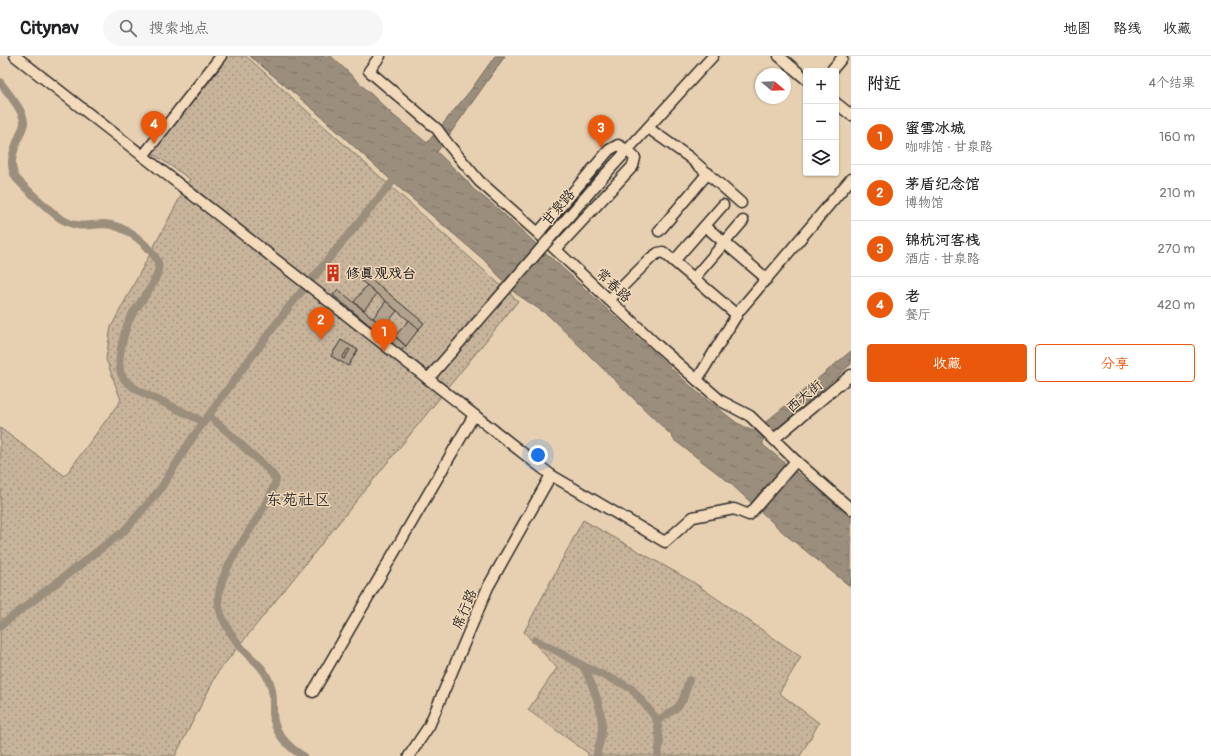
<!DOCTYPE html>
<html lang="zh">
<head>
<meta charset="utf-8">
<style>
  :root { --surface:#fff; --page:#f6f6f6; --text:#202124; --muted:#757577; --line:#e0e0e0; --accent:#ea580c }
  body { margin:0; font-family:Pangolin,"LXGW WenKai TC",sans-serif; background:var(--page); color:var(--text) }
  .controls { position:absolute; right:12px; top:12px; display:grid; overflow:hidden; border-radius:4px; box-shadow:0 1px 3px #0004 }
  .controls button { width:36px; height:36px; display:grid; place-items:center; padding:0; border:0; border-bottom:1px solid var(--line); background:var(--surface); color:var(--text); font:20px sans-serif }
  .compass { position:absolute; left:755px; top:12px; width:36px; height:36px; border-radius:50%; background:var(--surface); box-shadow:0 1px 3px #0004; rotate:109deg }
  .you { position:absolute; left:538px; top:399px; width:14px; height:14px; margin:-10px; border:3px solid #fff; border-radius:50%; background:#1a73e8; box-shadow:0 0 0 6px #1a73e833 }
  .badge { display:grid; place-items:center; width:26px; height:26px; border-radius:50%; background:var(--accent); color:#fff; font-size:13px; font-weight:700 }
  .pin { position:absolute; translate:-50% -33px; filter:drop-shadow(0 1px 2px #0008) }
  .pin::after { content:''; position:absolute; top:21px; width:14px; height:12px; background:inherit; clip-path:polygon(0 0,100% 0,50% 100%) }
  .list { margin:0; padding:0; list-style:none }
  h2 { display:flex; justify-content:space-between; align-items:center; height:52px; margin:0; padding:0 16px; font-size:17px }
  h2 small { font-size:13px; font-weight:400; color:var(--muted) }
  .list li { display:grid; grid-template-columns:26px 1fr auto; gap:12px; align-items:center; box-sizing:border-box; height:56px; padding:0 16px; border-top:1px solid var(--line) }
  .list b { display:block; font-size:15px; white-space:nowrap }
  .list p { margin:0; font-size:13px; white-space:nowrap; color:var(--muted) }
  .list em { font-size:13px; font-style:normal; color:var(--muted) }
  .actions { display:flex; gap:8px; padding:12px 16px }
  .actions a { flex:1; padding:9px 0; border:1px solid var(--accent); border-radius:4px; text-align:center; font-size:14px; color:var(--accent) }
  .actions .main { background:var(--accent); color:#fff }
  .icon { flex:none; width:22px; height:22px; fill:none; stroke:currentColor; stroke-width:2; stroke-linecap:round; stroke-linejoin:round }
  .map { position:relative; flex:none; width:851px; height:700px; overflow:hidden }
  header { display:flex; align-items:center; gap:24px; box-sizing:border-box; height:56px; padding:0 20px; background:var(--surface); border-bottom:1px solid var(--line) }
  header strong { font-size:19px }
  nav { display:flex; gap:22px; margin-inline-start:auto; font-size:14px }
  .search { width:280px; height:36px; background:var(--page); display:flex; align-items:center; gap:10px; box-sizing:border-box; padding:0 14px; border-radius:22px; color:var(--muted); font-size:15px }
  main { display:flex }
  aside { flex:1; background:var(--surface) }
  .map>svg:first-child { display:block }
  .park { fill:url(#park-dots); stroke:#7a7063 }
  .water { fill:url(#water-ripples); stroke:#6f665c }
  .lines { fill:none; stroke-linecap:round; stroke-linejoin:round }
  .canal { stroke:#9c8e7c; stroke-width:8 }
  .building { fill:#b2a18c; stroke:#2b2b2b; fill-rule:evenodd }
  .minor-casing { stroke:#2b2b2b; stroke-width:13 }
  .minor { stroke:#f3daba; stroke-width:10 }
  .minor-bridge-casing { stroke:#2b2b2b; stroke-width:13; stroke-linecap:butt }
  .minor-bridge { stroke:#f3daba; stroke-width:10 }
  .labels { text-anchor:middle; stroke-width:3; stroke-linejoin:round; paint-order:stroke }
  .street-label { font-size:14px; fill:#2b2b2b; stroke:#f3daba }
  .poi-label { font-size:14px; font-weight:bold; fill:#2b2b2b; stroke:#f3daba; text-anchor:start }
  .quarter-label { font-size:16px; fill:#2b2b2b; stroke:#f3daba }
</style>
</head>
<body>
<header>
<strong>Citynav</strong>
<div class="search"><svg class="icon" aria-label="search" viewBox="0 0 24 24"><circle cx="10" cy="10" r="6"/><path d="M15 15l6 6"/></svg>搜索地点</div>
<nav><a>地图</a><a>路线</a><a>收藏</a></nav>
</header>
<main>
<div class="map">
<svg width="851" height="700" viewBox="0 0 851 700">
  <defs>
    <pattern id="park-dots" width="8" height="8" patternUnits="userSpaceOnUse"><rect width="8" height="8" fill="#c8b49b"/><path d="M2 2h.1M6 6h.1" fill="none" stroke="#a3937f" stroke-width="1.8" stroke-linecap="round"/></pattern>
    <pattern id="water-ripples" width="26" height="14" patternUnits="userSpaceOnUse"><rect width="26" height="14" fill="#9c8e7c"/><path d="M2 4q2-2 4 0t4 0M15 11q2-2 4 0t4 0" fill="none" stroke="#7f7466"/></pattern>
  </defs>
  <rect width="100%" height="100%" fill="#e7d0b1"/>
  <filter id="ink" filterUnits="userSpaceOnUse"><feTurbulence type="fractalNoise" baseFrequency=".025" numOctaves="2"/><feDisplacementMap in="SourceGraphic" scale="8" xChannelSelector="R" yChannelSelector="G"/><feConvolveMatrix kernelMatrix="1 2 1 2 8 2 1 2 1" color-interpolation-filters="sRGB"/></filter>
  <g filter="url(#ink)">
    <g class="park">
      <path d="M230,0H246L518,245L218,616L175,700H0V372L65,420L121,344L106,303L111,271L190,123L152,97Z"/>
      <path d="M583,464L693,526L801,601L779,637L819,667L800,700H588V697L528,654L557,612L524,576Z"/>
    </g>
    <path class="water" d="M250,0H331L393,59L427,87L470,35L495,0H505L437,96L466,124L473,133L497,152L697,336L737,367C743,369 747,373 753,375L767,365L851,295V308L812,343L763,384V389L851,461V531L786,479L729,426L674,384L672,380L548,259L515,237L483,203L403,135L314,54Z"/>
    <g class="lines">
      <g class="canal">
        <path d="M0,26C7,36 25,56 24,67C24,70 22,73 21,76C15,91 7,107 16,122C20,127 57,162 63,164C67,166 73,169 77,169C86,171 96,168 104,168C125,169 147,187 157,204C165,218 140,246 133,257C125,270 113,311 124,323C137,337 155,342 171,350C182,355 193,361 204,366"/>
        <path d="M208,360C223,370 235,383 248,395C258,404 269,412 276,423C268,461 205,519 221,558C225,569 233,581 240,590C251,604 263,608 270,627C274,638 273,646 273,657C273,676 288,691 303,700"/>
        <path d="M0,570L124,475L159,435L193,381L235,323L288,252L399,118"/>
        <path d="M535,584L557,595L583,610L623,628L632,633L652,657L657,665L660,685L658,700"/>
        <path d="M583,610C593,630 602,650 602,673C602,677 601,682 600,685C599,691 596,694 597,700"/>
        <path d="M657,665L678,651L683,643L689,624"/>
      </g>
    </g>
    <g class="building">
      <path d="M333,211L338,214L333,223L327,220Z"/>
      <path d="M357,211L424,267L419,273L352,217Z"/>
      <path d="M367,229L377,238L364,254L354,246Z"/>
      <path d="M338,233L406,290L401,295L333,239Z"/>
      <path d="M386,245L397,255L384,271L373,262Z"/>
      <path d="M409,264L419,273L406,290L395,280Z"/>
      <path d="M341,284L358,294L348,310L331,300ZM348,293L350,294L344,303L342,302Z"/>
    </g>
    <g class="lines">
      <g class="minor-casing">
        <g id="minor">
          <path d="M15,0L551,419L665,486L693,461L734,453L749,459L796,405"/>
          <path d="M380,0L369,15L437,73L448,88L479,125L538,177L658,290L721,345L750,360L796,405L851,453"/>
          <path d="M779,0L806,23"/>
          <path d="M831,15L842,2"/>
          <path d="M836,47L851,59"/>
          <path d="M648,72L689,101L741,147"/>
          <path d="M143,100L221,0"/>
          <path d="M602,122L713,0"/>
          <path d="M705,170L767,223"/>
          <path d="M659,175L708,117"/>
          <path d="M538,177L609,94L618,89L627,94L635,102L633,110L556,193"/>
          <path d="M674,205L723,149"/>
          <path d="M694,222L743,165"/>
          <path d="M609,244L651,202L658,197L663,196L737,259"/>
          <path d="M428,323L454,293"/>
          <path d="M697,324L739,255L851,123"/>
          <path d="M774,383L851,319"/>
          <path d="M313,636L474,359"/>
          <path d="M409,700L429,670L488,531L551,419"/>
        </g>
      </g>
      <use href="#minor" class="minor"/>
      <g class="minor-bridge-casing">
        <path id="minor-bridge" d="M454,293L602,122"/>
      </g>
      <use href="#minor-bridge" class="minor-bridge"/>
    </g>
  </g>
  <defs>
    <g id="building-bare" transform="scale(1.38)"><path d="M-4-6H4V6H1V3H-1V6H-4ZM-2.5-4.3h1.7v1.8h-1.7ZM.8-4.3h1.7v1.8H.8ZM-2.5-1h1.7V.8h-1.7ZM.8-1h1.7V.8H.8Z" fill="#c8321e" stroke="#f3daba" stroke-width="2.5" paint-order="stroke"/></g>
  </defs>
  <g fill-rule="evenodd">
    <use href="#building-bare" x="333" y="217"/>
  </g>
  <g class="labels">
    <g class="street-label">
      <text transform="translate(558 151) rotate(-49)" y="5">甘泉路</text>
      <text transform="translate(614 229) rotate(43)" y="5">常春路</text>
      <text transform="translate(804 340) rotate(-40)" y="5">西大街</text>
      <text transform="translate(464 553) rotate(-67)" y="5">席行路</text>
    </g>
    <g class="poi-label">
      <text x="346" y="222">修真观戏台</text>
    </g>
    <g class="quarter-label">
      <text x="298" y="449">东苑社区</text>
    </g>
  </g>
</svg>
<div class="controls">
<button>+</button>
<button>−</button>
<button><svg class="icon" aria-label="layers" viewBox="0 0 24 24"><path d="M12 4l9 5-9 5-9-5zM3 14l9 5 9-5"/></svg></button>
</div>
<svg class="compass" viewBox="-18 -18 36 36"><path d="M0-13l5 13h-10z" fill="#e53935"/><path d="M0 13l5-13h-10z" fill="#757577"/></svg>
<div class="you"></div>
<div class="pin badge" style="left:384px;top:296px">1</div>
<div class="pin badge" style="left:321px;top:284px">2</div>
<div class="pin badge" style="left:601px;top:92px">3</div>
<div class="pin badge" style="left:154px;top:88px">4</div>
</div>
<aside>
<h2>附近<small>4个结果</small></h2>
<ul class="list">
<li><span class="badge">1</span><div><b>蜜雪冰城</b><p>咖啡馆 · 甘泉路</p></div><em>160 m</em></li>
<li><span class="badge">2</span><div><b>茅盾纪念馆</b><p>博物馆</p></div><em>210 m</em></li>
<li><span class="badge">3</span><div><b>锦杭河客栈</b><p>酒店 · 甘泉路</p></div><em>270 m</em></li>
<li><span class="badge">4</span><div><b>老</b><p>餐厅</p></div><em>420 m</em></li>
</ul>
<div class="actions"><a class="main">收藏</a><a>分享</a></div>
</aside>
</main>
</body>
</html>
